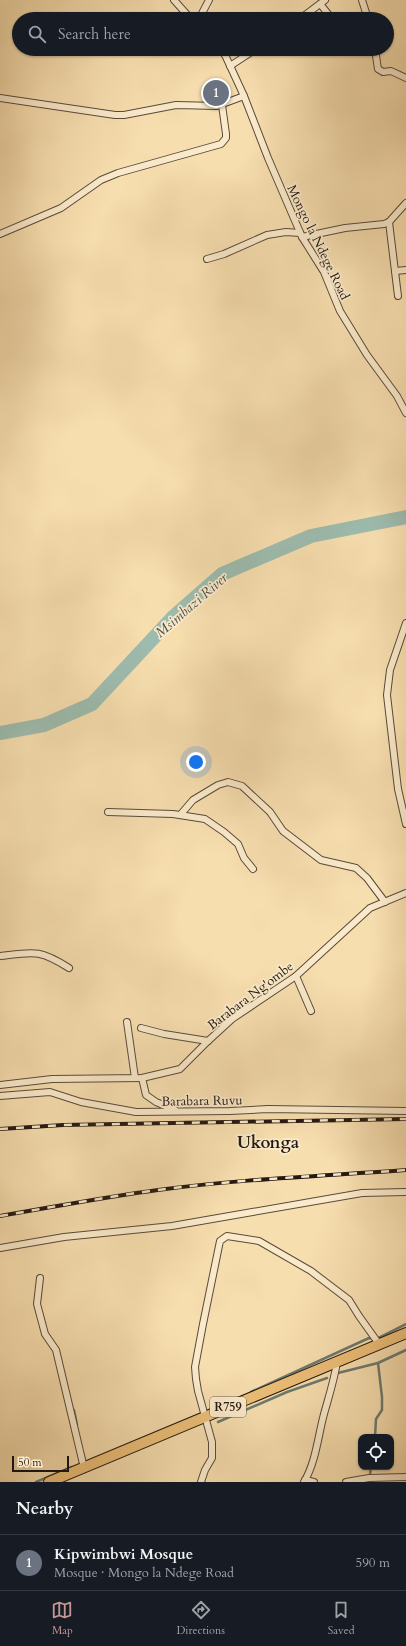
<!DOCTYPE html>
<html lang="en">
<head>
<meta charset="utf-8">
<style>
  :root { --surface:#171b24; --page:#242831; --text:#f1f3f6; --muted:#9ea1a6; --line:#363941; --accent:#c59692 }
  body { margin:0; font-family:Cardo,serif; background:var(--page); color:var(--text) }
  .controls { position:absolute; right:12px; bottom:12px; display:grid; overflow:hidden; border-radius:8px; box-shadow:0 1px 3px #0004 }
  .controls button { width:36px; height:36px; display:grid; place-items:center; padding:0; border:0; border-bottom:1px solid var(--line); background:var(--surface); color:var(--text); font:20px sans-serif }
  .scale { position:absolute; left:12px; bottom:10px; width:57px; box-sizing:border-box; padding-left:4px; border:2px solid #241912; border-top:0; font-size:11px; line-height:14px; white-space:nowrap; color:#241912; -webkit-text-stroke:3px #faeacb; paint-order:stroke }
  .you { position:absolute; left:196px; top:762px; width:14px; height:14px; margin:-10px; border:3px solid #fff; border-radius:50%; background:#1a73e8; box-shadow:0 0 0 6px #1a73e833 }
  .badge { display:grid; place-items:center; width:26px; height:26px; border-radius:50%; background:var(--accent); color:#fff; font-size:13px; font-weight:700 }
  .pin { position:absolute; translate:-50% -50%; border:2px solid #fff; box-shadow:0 1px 4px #0006 }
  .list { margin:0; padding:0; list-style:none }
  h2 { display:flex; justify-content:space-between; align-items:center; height:52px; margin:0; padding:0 16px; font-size:17px }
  h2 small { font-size:13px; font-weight:400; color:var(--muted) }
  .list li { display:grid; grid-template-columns:26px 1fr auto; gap:12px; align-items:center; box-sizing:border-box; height:56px; padding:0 16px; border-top:1px solid var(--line) }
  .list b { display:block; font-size:15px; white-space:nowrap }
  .list p { margin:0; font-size:13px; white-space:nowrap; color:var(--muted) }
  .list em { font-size:13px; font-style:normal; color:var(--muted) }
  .icon { flex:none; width:22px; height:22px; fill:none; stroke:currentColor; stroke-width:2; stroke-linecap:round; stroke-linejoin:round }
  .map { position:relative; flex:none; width:406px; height:1482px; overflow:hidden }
  .search { position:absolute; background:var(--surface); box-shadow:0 1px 3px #0004; left:12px; right:12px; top:12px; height:44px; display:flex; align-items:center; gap:10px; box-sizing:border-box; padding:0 14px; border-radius:22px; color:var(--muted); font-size:15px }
  .sheet { height:108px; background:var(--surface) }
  nav { display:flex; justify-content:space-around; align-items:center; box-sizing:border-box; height:56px; border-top:1px solid var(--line); background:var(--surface); font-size:11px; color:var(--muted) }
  nav a { display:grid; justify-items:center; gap:2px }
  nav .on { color:var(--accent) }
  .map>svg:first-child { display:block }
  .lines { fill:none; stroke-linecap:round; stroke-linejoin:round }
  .stream { stroke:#6d7b70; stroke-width:2.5 }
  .river { stroke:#9dbcaf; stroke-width:14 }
  .street-casing { stroke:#594a39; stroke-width:8 }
  .primary-casing { stroke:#241912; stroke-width:12 }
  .street { stroke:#faeacb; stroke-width:6 }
  .primary { stroke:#ecbf78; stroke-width:10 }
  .rail-casing { stroke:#241912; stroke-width:4 }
  .rail { stroke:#faeacb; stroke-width:2.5; stroke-dasharray:8; stroke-linecap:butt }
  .labels { text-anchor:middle; stroke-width:3.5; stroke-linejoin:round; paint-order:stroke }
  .shield { fill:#faeacb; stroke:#64584a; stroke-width:1 }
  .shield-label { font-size:12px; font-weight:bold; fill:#241912 }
  .street-label { font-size:13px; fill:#241912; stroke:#faeacb }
  .water-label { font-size:14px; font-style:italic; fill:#4e5249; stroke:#faeacb }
  .district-label { font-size:17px; font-weight:bold; fill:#241912; stroke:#faeacb }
</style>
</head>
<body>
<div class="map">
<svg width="406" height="1482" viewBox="0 0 406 1482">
  <rect width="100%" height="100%" fill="#f7deaf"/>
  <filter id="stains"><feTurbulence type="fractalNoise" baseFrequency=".005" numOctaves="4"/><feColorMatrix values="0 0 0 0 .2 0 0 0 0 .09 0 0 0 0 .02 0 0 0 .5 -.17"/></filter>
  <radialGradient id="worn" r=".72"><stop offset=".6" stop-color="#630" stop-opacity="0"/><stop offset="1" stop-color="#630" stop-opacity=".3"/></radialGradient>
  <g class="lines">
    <g class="stream">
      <path d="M338,1373L378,1363L406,1350"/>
      <path d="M251,1392L369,1338L376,1339L406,1324"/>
      <path d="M74,1410L77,1425"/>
      <path d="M218,1422L287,1392L327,1378"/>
      <path d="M375,1437L376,1419L382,1410V1397L378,1363"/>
      <path d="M36,1482L72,1467"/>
      <path d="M369,1482L371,1467"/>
    </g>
    <path class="river" d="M0,733L44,725L92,704L173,617L222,574L311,536L406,517"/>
    <g class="street-casing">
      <g id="street">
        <path d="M174,0L191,19"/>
        <path d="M362,0L368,19"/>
        <path d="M321,5L332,19"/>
        <path d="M199,19L209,0"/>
        <path d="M300,19L325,0"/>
        <path d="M221,49L226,57L244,96L268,158L302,237L324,272L340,311L367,355L397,396L406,413"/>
        <path d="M375,49L378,69L383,72L391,71L406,78"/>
        <path d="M230,66L256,49"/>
        <path d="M0,98L115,115H124L176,105L217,106L244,96"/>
        <path d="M389,222L398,296"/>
        <path d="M0,234L61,208L101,180L118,173L221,144L226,138V134L222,105"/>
        <path d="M302,237L345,228L384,224L389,222L406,203"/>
        <path d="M207,259L224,254L267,235L286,232L300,233"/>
        <path d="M395,271L406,270"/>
        <path d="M406,623L390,670L387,695L398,789L406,824"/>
        <path d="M108,812L173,814L205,819L224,832L238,844L244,858L253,869"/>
        <path d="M181,814L193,800L218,785L228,782L242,786L270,812L283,831L321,860L356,868L367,878L385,902"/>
        <path d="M0,956C34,952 39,949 69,968"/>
        <path d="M296,976L311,1011"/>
        <path d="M127,1022L135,1078"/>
        <path d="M141,1028L164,1034L208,1041"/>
        <path d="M142,1078L146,1095L156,1102L175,1110"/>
        <path d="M0,1085L52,1079L142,1078L180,1069L208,1041L232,1019L296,976L370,908L406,893"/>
        <path d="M0,1096L50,1092L81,1102L136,1112L230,1111L268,1109L406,1111"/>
        <path d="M0,1248L64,1237L172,1226L362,1193L406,1192"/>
        <path d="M40,1278L37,1304L45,1334L56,1350L84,1468"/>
        <path d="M305,1480L314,1482"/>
        <path d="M201,1482L205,1470L212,1458V1442L198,1391L196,1379L195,1367L203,1324L220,1241L227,1236L259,1241L311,1271L349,1300L359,1316L379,1344"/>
        <path d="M304,1482C316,1462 318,1436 324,1414C329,1396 334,1381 337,1362"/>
        <path d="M346,1482L369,1478L406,1477"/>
      </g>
    </g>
    <g class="primary-casing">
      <path id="primary" d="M49,1482L406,1333"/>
    </g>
    <use href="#street" class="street"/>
    <use href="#primary" class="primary"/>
    <g class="rail-casing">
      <g id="rail">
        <path d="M0,1129L63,1125L406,1119"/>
        <path d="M0,1216C53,1207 105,1197 158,1190C240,1179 323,1176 406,1170"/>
      </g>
    </g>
    <use href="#rail" class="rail"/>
  </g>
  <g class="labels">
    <rect class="shield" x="210" y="1397" width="36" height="20" rx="3"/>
    <g class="shield-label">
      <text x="228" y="1411">R759</text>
    </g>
    <g class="street-label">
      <text transform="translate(319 242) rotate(64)" y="5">Mongo la Ndege Road</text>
      <text transform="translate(250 995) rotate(-37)" y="5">Barabara Ng'ombe</text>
      <text transform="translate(202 1100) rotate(-1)" y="5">Barabara Ruvu</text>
    </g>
    <g class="water-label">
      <text transform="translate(191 605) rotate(-41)" y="5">Msimbazi River</text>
    </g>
    <g class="district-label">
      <text x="268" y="1148">Ukonga</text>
    </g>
  </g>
  <rect width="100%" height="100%" filter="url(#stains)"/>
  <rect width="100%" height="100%" fill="url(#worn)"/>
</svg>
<div class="controls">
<button><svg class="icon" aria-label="locate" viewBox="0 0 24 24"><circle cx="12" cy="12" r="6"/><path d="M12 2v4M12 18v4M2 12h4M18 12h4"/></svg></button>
</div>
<div class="scale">50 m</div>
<div class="you"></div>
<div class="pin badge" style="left:216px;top:93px;background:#6b7280">1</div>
<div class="search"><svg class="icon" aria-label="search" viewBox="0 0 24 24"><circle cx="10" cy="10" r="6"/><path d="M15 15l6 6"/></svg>Search here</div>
</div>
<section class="sheet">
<h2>Nearby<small></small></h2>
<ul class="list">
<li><span class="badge" style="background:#6b7280">1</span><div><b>Kipwimbwi Mosque</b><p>Mosque · Mongo la Ndege Road</p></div><em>590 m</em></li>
</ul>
</section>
<nav>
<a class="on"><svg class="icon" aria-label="map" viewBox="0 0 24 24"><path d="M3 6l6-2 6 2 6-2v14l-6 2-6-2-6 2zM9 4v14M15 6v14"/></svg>Map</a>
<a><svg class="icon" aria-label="directions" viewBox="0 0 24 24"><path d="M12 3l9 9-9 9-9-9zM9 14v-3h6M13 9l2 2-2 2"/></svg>Directions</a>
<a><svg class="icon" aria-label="saved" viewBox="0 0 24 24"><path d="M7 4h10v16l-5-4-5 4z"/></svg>Saved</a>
</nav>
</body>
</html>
